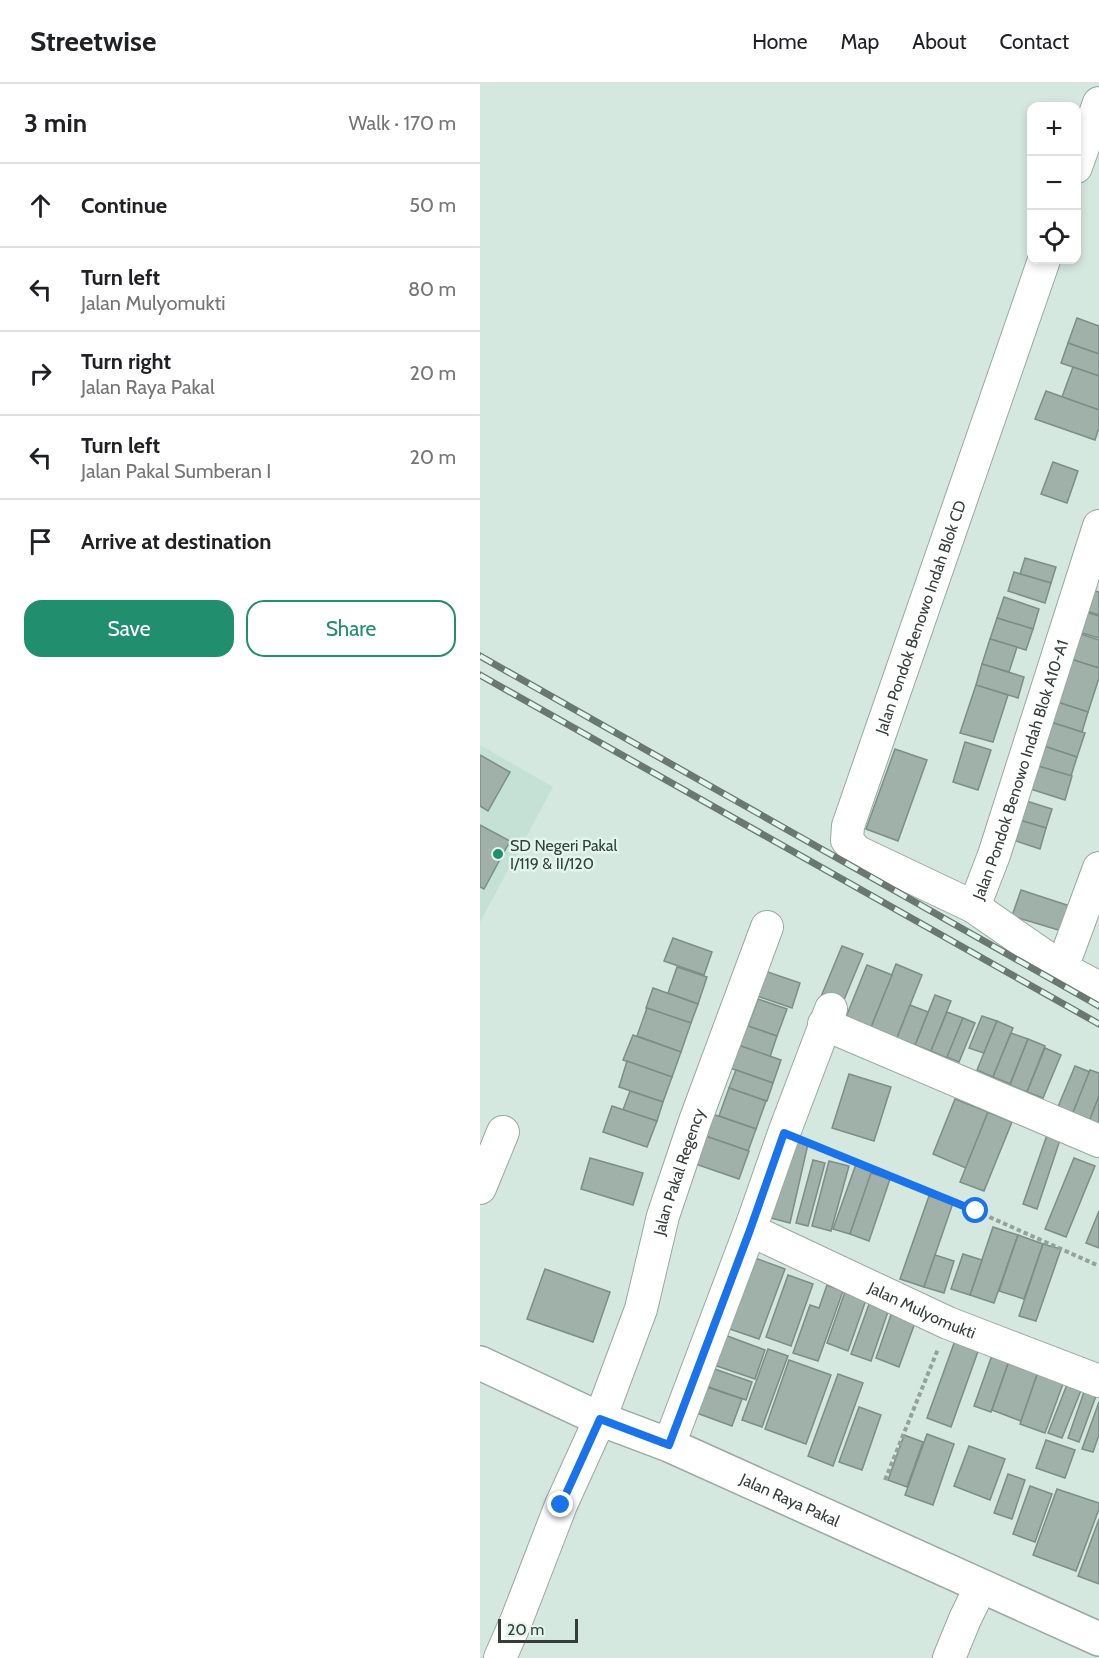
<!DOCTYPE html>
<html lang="en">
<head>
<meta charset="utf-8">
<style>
  :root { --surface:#fff; --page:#f6f6f6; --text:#202124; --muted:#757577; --line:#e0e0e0; --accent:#218e6e }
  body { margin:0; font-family:Cabin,sans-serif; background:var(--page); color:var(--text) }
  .controls { position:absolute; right:18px; top:18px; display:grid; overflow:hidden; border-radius:12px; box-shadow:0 3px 9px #0003 }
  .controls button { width:54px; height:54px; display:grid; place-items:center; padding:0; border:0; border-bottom:2px solid var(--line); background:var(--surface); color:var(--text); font:30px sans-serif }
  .scale { position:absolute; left:18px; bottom:15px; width:80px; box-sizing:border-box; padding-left:6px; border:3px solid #363e3a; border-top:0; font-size:16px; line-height:21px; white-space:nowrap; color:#363e3a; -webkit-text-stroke:4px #e2f6ed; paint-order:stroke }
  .stop { position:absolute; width:18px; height:18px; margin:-14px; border:4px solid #1a73e8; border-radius:50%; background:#fff }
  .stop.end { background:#1a73e8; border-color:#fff; box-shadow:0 2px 6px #0008 }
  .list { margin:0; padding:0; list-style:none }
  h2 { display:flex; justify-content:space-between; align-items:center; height:78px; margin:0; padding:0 24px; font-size:26px }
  h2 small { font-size:20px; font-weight:400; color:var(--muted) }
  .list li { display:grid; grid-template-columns:39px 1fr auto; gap:18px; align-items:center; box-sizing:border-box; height:84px; padding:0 24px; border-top:2px solid var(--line) }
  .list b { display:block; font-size:22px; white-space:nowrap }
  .list p { margin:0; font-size:20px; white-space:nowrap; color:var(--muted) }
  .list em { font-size:20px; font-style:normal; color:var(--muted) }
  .actions { display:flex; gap:12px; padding:18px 24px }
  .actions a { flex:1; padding:14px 0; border:2px solid var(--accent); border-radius:18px; text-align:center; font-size:21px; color:var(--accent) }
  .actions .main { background:var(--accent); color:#fff }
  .icon { flex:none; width:33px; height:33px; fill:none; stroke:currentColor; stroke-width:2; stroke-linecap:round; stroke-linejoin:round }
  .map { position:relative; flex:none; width:619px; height:1574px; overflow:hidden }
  header { display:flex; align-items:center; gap:36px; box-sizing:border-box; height:84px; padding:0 30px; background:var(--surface); border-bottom:2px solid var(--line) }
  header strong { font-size:28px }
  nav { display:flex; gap:33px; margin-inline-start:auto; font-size:21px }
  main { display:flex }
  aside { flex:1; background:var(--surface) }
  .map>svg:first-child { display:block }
  .built { fill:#c5e0d4 }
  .building { fill:#9fb1a9; stroke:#7c8e86; stroke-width:1.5 }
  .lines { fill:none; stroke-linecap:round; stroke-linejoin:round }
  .minor-casing { stroke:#97a9a2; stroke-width:34 }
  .secondary-casing { stroke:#97a9a2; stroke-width:36 }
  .path { stroke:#93a29b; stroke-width:4; stroke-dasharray:4.5 3; stroke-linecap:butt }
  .minor { stroke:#fff; stroke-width:32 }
  .secondary { stroke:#fff; stroke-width:33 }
  .rail-casing { stroke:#6b7771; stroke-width:7 }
  .rail { stroke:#e2f6ed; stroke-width:4.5; stroke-dasharray:14; stroke-linecap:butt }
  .route { stroke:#1a73e8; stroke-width:8 }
  .poi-dot { fill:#218e6e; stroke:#e2f6ed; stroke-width:2 }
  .labels { text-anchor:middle; stroke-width:5; stroke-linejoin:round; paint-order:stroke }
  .street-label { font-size:16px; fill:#363e3a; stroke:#e2f6ed }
  .poi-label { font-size:16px; fill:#363e3a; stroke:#e2f6ed; text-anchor:start }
</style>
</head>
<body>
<header>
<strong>Streetwise</strong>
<nav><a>Home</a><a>Map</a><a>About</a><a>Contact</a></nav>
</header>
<main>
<aside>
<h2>3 min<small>Walk · 170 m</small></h2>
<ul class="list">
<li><svg class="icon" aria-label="ahead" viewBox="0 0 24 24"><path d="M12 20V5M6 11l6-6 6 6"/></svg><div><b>Continue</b></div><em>50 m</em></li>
<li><svg class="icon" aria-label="left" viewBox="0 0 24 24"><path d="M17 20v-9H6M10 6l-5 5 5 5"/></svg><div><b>Turn left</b><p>Jalan Mulyomukti</p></div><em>80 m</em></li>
<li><svg class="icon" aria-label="right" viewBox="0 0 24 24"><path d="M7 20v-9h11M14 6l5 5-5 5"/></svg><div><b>Turn right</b><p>Jalan Raya Pakal</p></div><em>20 m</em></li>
<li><svg class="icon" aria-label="left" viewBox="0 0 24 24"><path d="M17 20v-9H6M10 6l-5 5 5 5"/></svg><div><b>Turn left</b><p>Jalan Pakal Sumberan I</p></div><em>20 m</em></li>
<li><svg class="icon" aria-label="arrive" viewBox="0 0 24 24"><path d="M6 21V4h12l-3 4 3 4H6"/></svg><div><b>Arrive at destination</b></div></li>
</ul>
<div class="actions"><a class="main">Save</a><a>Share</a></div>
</aside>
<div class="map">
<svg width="619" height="1574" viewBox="0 0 619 1574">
  <rect width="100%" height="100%" fill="#d5e8e0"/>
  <path class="built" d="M0,661L73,703L0,838Z"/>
  <g class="building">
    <path d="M597,234L619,242V270L588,259Z"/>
    <path d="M588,259L619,270V292L581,279Z"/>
    <path d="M593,283L619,292V326L582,313Z"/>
    <path d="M566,307L619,326V344L615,356L555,335Z"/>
    <path d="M573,378L598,387L587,419L561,410Z"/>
    <path d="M545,474L576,483L571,499L540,490Z"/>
    <path d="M534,488L571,499L565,519L528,507Z"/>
    <path d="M607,505L619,508V531L600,525Z"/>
    <path d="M524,513L559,525L553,545L517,534Z"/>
    <path d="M605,528L619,532V554L599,548Z"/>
    <path d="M517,534L553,545L546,566L510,555Z"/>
    <path d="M589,546L619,556V584L581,572Z"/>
    <path d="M510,555L537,563L529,588L502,580Z"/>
    <path d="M581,572L619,584V594L608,628L568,615Z"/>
    <path d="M502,580L544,593L538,614L496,601Z"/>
    <path d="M496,601L528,611L513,658L480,649Z"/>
    <path d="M568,615L608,628L602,648L561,635Z"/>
    <path d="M561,635L605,649L597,673L554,659Z"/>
    <path d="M485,658L511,666L498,706L473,698Z"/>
    <path d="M555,659L597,673L591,692L548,679Z"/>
    <path d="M415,665L447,676L418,757L386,745Z"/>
    <path d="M0,671L30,688L8,727L0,722Z"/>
    <path d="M548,679L592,692L585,716L541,702Z"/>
    <path d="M540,715L572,725L566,744L533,734Z"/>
    <path d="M533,734L566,744L560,765L527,754Z"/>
    <path d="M0,741L30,757L4,805L0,803Z"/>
    <path d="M541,806L590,822L582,847L532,832Z"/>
    <path d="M193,854L232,868L224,891L184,877Z"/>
    <path d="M362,862L383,870L361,923L340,915Z"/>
    <path d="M416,880L442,891L417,954L391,943Z"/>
    <path d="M387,881L412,891L391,943L366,933Z"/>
    <path d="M197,883L227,893L218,920L188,909Z"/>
    <path d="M279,885L320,899L312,924L271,910Z"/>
    <path d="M173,904L218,920L211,939L166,924Z"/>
    <path d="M455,911L471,917L451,967L435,961Z"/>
    <path d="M278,915L307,925L297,952L268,942Z"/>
    <path d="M430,921L448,928L435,961L417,954Z"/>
    <path d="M167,924L211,939L201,968L157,952Z"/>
    <path d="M467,928L483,934L467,974L451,967Z"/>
    <path d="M502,932L517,937L504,969L489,964Z"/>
    <path d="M483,934L495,939L479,978L467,973Z"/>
    <path d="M517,937L533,944L513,993L497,986Z"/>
    <path d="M265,941L297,952L290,973L258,961Z"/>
    <path d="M531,949L548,955L530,1000L513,993Z"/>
    <path d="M153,951L201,968L192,993L143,976Z"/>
    <path d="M548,955L565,962L547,1008L530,1001Z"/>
    <path d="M258,961L301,976L293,999L250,984Z"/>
    <path d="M565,964L581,971L563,1014L547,1008Z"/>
    <path d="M147,977L192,993L183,1018L139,1003Z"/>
    <path d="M595,982L610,988L592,1031L577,1025Z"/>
    <path d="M256,986L293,999L287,1017L249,1004Z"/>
    <path d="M610,986L619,989V1012L609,1038L592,1031Z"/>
    <path d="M369,990L411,1003L394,1057L352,1044Z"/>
    <path d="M249,1004L286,1017L276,1045L239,1032Z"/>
    <path d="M150,1007L183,1018L177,1037L143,1026Z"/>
    <path d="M619,1012V1042L609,1038Z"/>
    <path d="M475,1015L508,1028L486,1084L453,1070Z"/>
    <path d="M132,1022L177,1037L167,1063L123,1048Z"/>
    <path d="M221,1026L276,1045L268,1067L214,1048Z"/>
    <path d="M508,1028L532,1038L504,1107L480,1098Z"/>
    <path d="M214,1048L269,1067L259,1095L204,1076Z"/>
    <path d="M567,1051L580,1056L557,1125L543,1120Z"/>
    <path d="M308,1056L328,1060L310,1139L291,1134Z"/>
    <path d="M110,1074L163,1089L153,1121L101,1105Z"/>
    <path d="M594,1074L615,1082L586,1153L565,1145Z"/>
    <path d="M333,1076L345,1079L328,1142L316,1139Z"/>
    <path d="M349,1077L369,1082L351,1147L332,1142Z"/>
    <path d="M376,1080L393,1085L370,1150L353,1145Z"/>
    <path d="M391,1089L410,1095L389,1157L370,1150Z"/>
    <path d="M449,1112L473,1119L444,1203L420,1195Z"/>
    <path d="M619,1127V1164L606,1159Z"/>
    <path d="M513,1143L538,1151L514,1219L490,1211Z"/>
    <path d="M538,1151L563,1160L544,1215L519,1207Z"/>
    <path d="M563,1160L581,1165L556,1237L539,1232Z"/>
    <path d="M483,1170L502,1176L490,1211L471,1205Z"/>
    <path d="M267,1171L305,1185L279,1255L241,1242Z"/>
    <path d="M455,1171L474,1177L464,1209L444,1203Z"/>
    <path d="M65,1185L130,1208L113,1258L47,1235Z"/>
    <path d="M308,1191L333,1200L311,1262L286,1253Z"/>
    <path d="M347,1201L363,1207L338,1277L313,1269L330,1221L339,1224Z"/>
    <path d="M366,1205L387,1213L368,1267L347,1259Z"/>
    <path d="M392,1212L411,1219L391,1277L371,1270Z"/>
    <path d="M412,1228L436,1236L419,1283L396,1274Z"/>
    <path d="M242,1250L285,1266L275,1295L231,1280Z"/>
    <path d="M477,1251L501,1259L471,1343L447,1334Z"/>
    <path d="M288,1265L308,1272L282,1343L262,1336Z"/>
    <path d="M512,1271L529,1277L511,1328L494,1322Z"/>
    <path d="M309,1276L351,1291L326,1360L285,1345Z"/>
    <path d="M529,1277L558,1288L541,1337L512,1326Z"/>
    <path d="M226,1282L272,1298L266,1316L220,1300Z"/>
    <path d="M558,1288L584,1297L565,1349L540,1340Z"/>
    <path d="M358,1290L383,1299L353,1382L328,1372Z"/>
    <path d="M588,1298L602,1304L582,1354L568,1349Z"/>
    <path d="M221,1301L262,1315L252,1342L211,1327Z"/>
    <path d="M604,1308L616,1312L599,1358L588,1354Z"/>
    <path d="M619,1318V1351L613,1368L602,1365Z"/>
    <path d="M379,1323L401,1331L382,1386L359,1378Z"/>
    <path d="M447,1350L474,1360L453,1421L425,1411Z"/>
    <path d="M424,1351L443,1358L427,1403L408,1396Z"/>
    <path d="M566,1356L595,1366L585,1394L556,1384Z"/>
    <path d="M489,1362L525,1375L510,1416L474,1402Z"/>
    <path d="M528,1390L545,1396L532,1435L514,1429Z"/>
    <path d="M550,1402L572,1410L555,1458L533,1450Z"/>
    <path d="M577,1405L619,1419V1425L596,1487L553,1471Z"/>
    <path d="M619,1435V1500L598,1492Z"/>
  </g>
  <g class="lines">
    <g class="minor-casing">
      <g id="minor">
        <path d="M596,83L619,19"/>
        <path d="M619,784L582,884L619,904"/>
        <path id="s1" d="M494,823L376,767L367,756L368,742L564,176"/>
        <path id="s2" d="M582,884L494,823L514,771L619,442"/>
        <path d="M344,940L619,1057"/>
        <path d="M0,1104L23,1048"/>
        <path id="s3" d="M270,1146L468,1239L619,1297"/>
        <path d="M189,1361L270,1146L304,1049L351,925"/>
        <path id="s4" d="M20,1574L37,1535L81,1421L120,1335L161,1225L183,1132L215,1037L287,843"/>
        <path d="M469,1574L485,1535L501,1502"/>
      </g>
    </g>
    <g class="secondary-casing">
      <g id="secondary">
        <path id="s5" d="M0,1279L120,1335L189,1361L619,1555"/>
      </g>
    </g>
    <g class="path">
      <path d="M329,1059L496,1127L619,1182"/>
      <path d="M405,1396L458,1265"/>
    </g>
    <use href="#minor" class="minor"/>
    <use href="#secondary" class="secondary"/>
    <g class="rail-casing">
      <g id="rail">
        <path d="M0,572L619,922"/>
        <path d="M0,591L619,940"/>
      </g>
    </g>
    <use href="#rail" class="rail"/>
  </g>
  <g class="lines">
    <path class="route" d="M81,1421L120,1335L189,1361L270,1146L304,1049L496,1127"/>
  </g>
  <circle class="poi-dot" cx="18" cy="770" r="6"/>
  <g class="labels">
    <g class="street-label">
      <text dy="6" stroke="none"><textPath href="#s1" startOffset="380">Jalan Pondok Benowo Indah Blok CD</textPath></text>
      <text dy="6" stroke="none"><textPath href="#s2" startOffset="252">Jalan Pondok Benowo Indah Blok A10-A1</textPath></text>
      <text dy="6" stroke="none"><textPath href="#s4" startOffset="519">Jalan Pakal Regency</textPath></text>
      <text dy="6" stroke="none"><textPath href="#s3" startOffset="190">Jalan Mulyomukti</textPath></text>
      <text dy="6" stroke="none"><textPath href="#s5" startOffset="339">Jalan Raya Pakal</textPath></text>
    </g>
    <g class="poi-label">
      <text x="30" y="767">SD Negeri Pakal<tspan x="30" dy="18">I/119 &amp; II/120</tspan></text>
    </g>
  </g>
</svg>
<div class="controls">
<button>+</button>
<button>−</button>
<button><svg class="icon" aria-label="locate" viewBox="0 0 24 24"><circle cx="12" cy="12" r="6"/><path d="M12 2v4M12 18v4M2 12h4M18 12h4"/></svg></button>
</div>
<div class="scale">20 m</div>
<div class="stop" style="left:496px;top:1127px"></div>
<div class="stop end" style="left:81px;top:1421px"></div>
</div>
</main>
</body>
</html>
